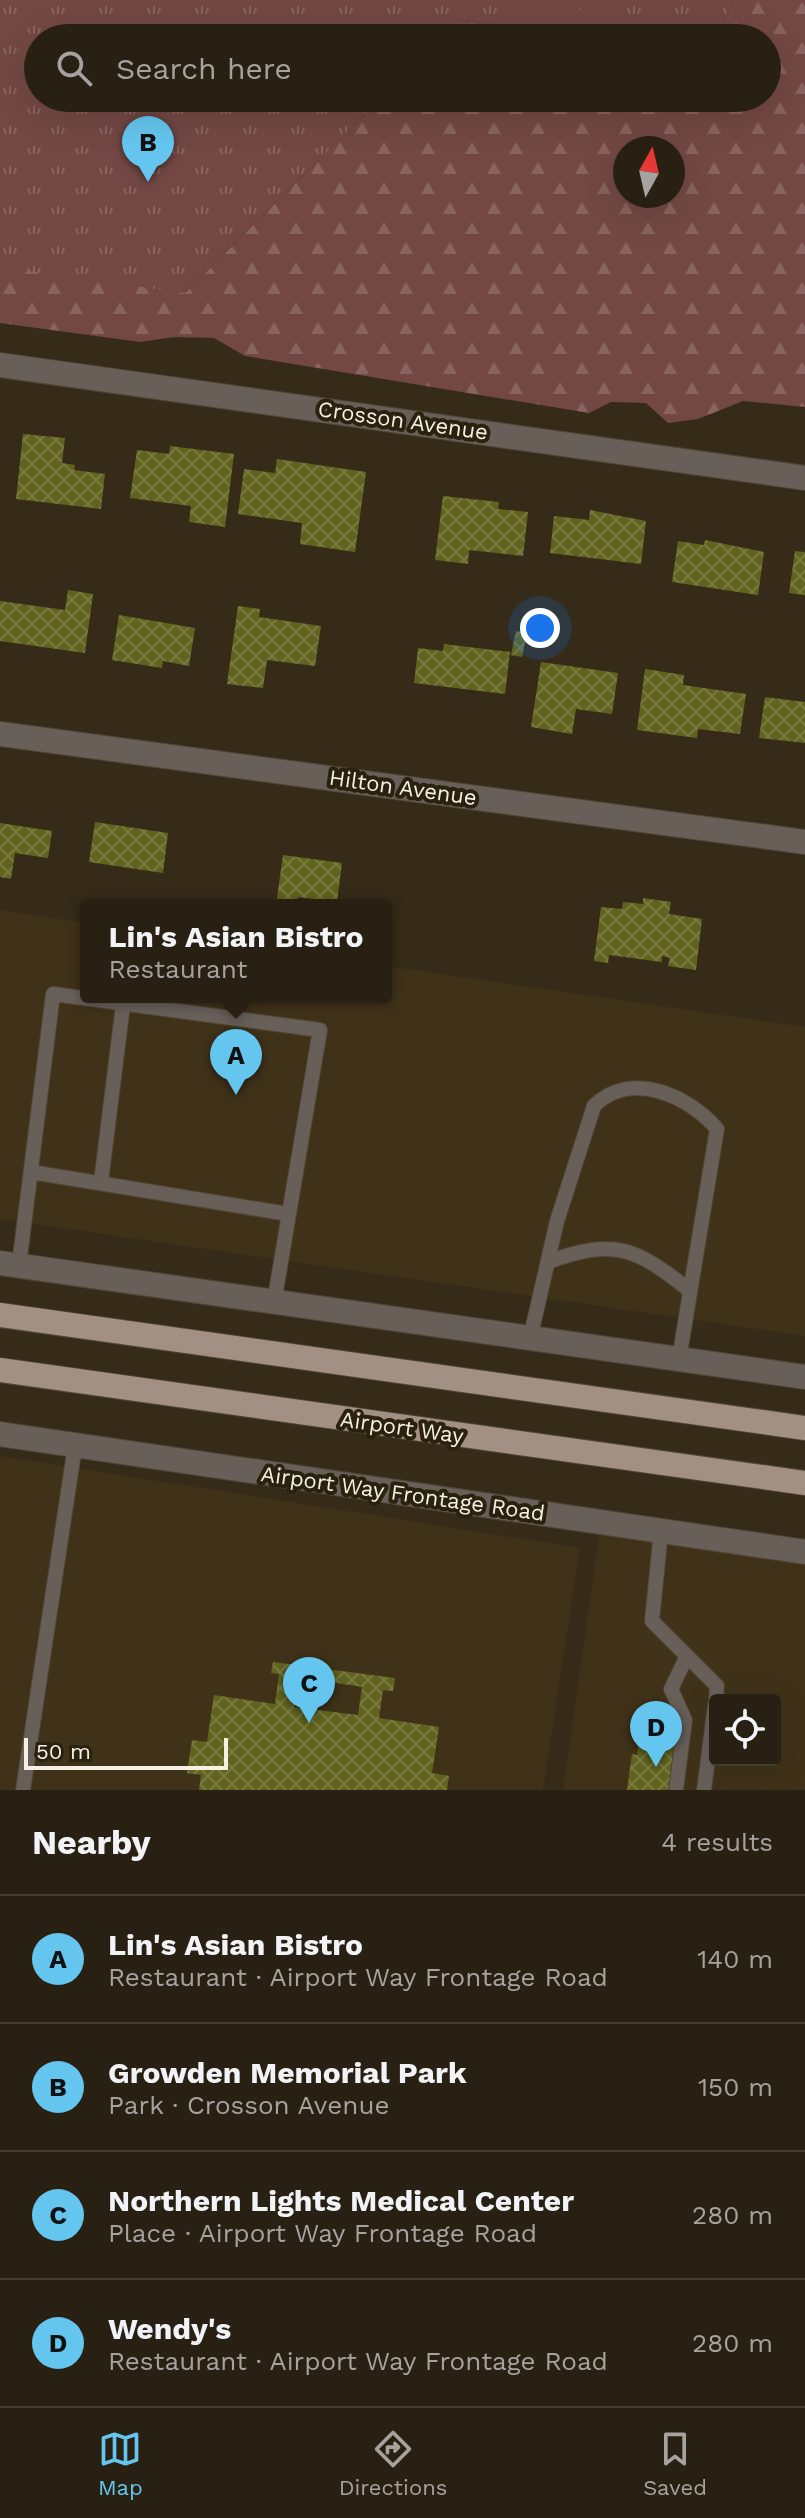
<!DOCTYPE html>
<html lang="en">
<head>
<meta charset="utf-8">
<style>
  :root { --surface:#282012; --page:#342d20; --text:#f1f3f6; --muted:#a5a39f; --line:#443e32; --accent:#64c5ee }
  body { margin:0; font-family:"Work Sans",sans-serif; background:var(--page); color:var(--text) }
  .controls { position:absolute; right:24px; bottom:24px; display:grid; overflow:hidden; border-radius:8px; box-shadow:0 8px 32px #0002 }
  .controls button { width:72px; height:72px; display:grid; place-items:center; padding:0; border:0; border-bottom:2px solid var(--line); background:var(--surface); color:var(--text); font:40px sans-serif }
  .compass { position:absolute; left:613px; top:136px; width:72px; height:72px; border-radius:50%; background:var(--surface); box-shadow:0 8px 32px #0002; rotate:8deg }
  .scale { position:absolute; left:24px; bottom:20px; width:204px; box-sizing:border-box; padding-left:8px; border:4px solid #f6efe4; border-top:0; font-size:22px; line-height:28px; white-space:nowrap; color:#f6efe4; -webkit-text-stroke:6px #2b210f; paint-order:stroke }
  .you { position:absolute; left:540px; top:628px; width:28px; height:28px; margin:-20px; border:6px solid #fff; border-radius:50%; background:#1a73e8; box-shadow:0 0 0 12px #1a73e833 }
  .badge { display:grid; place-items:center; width:52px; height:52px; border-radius:50%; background:var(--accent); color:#111; font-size:26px; font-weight:700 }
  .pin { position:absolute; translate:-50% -66px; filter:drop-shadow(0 2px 4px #0008) }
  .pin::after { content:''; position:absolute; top:42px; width:28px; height:24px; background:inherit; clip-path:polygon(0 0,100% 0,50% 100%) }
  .popup { position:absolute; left:80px; top:899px; width:312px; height:104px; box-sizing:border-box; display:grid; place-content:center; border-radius:8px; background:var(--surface); filter:drop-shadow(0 2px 6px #0005); font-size:26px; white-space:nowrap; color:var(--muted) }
  .popup b { font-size:30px; color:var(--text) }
  .popup::after { content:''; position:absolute; left:50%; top:100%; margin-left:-16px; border:16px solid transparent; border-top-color:var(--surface) }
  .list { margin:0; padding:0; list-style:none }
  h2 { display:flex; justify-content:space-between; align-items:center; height:104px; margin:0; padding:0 32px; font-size:34px }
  h2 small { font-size:26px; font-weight:400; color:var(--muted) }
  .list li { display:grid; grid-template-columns:52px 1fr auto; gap:24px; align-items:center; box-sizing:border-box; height:128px; padding:0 32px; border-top:2px solid var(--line) }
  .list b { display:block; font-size:30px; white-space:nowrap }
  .list p { margin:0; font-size:26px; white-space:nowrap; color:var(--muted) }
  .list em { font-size:26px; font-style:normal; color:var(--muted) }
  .icon { flex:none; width:44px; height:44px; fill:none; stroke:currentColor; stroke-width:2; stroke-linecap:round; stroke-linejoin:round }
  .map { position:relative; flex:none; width:805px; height:1790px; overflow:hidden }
  .search { position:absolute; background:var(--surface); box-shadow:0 8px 32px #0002; left:24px; right:24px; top:24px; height:88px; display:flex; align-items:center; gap:20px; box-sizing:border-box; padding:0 28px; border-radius:44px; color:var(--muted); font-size:30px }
  .sheet { height:616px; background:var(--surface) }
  nav { display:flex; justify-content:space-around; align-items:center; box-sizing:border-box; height:112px; border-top:2px solid var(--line); background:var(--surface); font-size:22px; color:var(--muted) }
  nav a { display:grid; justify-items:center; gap:4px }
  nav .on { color:var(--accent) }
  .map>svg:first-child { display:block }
  .built { fill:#403219; fill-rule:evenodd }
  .forest { fill:url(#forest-firs); fill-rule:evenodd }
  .park { fill:url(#park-tufts) }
  .garden { fill:#734844 }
  .building { fill:url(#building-cross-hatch); fill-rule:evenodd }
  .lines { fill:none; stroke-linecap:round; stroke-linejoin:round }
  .lane-casing { stroke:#504635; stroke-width:16 }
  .street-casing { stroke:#504635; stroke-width:26 }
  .primary-casing { stroke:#504635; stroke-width:26 }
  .lane { stroke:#685f59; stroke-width:14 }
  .street { stroke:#685f59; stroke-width:24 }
  .primary { stroke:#a39084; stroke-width:24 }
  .labels { text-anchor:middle; stroke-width:8; stroke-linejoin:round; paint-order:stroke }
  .street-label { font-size:22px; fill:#f6efe4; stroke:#2b210f }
</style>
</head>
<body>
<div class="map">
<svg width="805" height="1790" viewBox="0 0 805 1790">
  <defs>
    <pattern id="forest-firs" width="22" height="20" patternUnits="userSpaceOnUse" patternTransform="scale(2)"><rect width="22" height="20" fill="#734844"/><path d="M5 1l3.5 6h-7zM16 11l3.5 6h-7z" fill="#88635f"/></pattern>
    <pattern id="park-tufts" width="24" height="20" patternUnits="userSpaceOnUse" patternTransform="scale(2)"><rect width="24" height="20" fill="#734844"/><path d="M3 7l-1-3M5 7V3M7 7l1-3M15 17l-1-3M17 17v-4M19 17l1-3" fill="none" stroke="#88635f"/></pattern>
    <pattern id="building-cross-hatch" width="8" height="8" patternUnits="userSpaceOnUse" patternTransform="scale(2)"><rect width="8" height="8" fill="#61641f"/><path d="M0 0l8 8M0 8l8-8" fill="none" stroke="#787a3f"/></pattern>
  </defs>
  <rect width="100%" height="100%" fill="#352b18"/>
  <g class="built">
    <path d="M0,910L86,923V997H386V966L805,1027V1336L0,1219Z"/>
    <path d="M0,1456L580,1548L543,1790H0Z"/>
    <path d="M600,1529L805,1558V1790H563ZM715,1700H775V1760H715Z"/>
  </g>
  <g class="forest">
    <path d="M733,0H805V407L743,401L698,419L668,423L646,403L611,402L589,413L245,356L214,338L174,337L140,342L0,323V237L185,293L381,98H678L686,101L688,98H767V38H716ZM625,148H673V196H625Z"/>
    <path d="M445,17L498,25L530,38H379Z"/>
  </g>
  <path class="park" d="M0,0H733L716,38H530L498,25L445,17L430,38H38V98H381L185,293L0,267Z"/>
  <g class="garden">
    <path d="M533,0H567L556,27L527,14Z"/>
    <path d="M584,0H618L604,38L571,35Z"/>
  </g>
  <g class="building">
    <path d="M23,434L65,438L62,463L75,465L74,470L105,474L101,509L16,499Z"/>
    <path d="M170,446L234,454L225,527L189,522L191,506L130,498L137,450L169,454Z"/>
    <path d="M277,459L366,472L355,552L300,544L302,523L238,514L244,469L275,473Z"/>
    <path d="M443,496L499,502L498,509L528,512L523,556L469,550L468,564L435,560Z"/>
    <path d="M590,510L646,521L641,564L550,553L554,516L589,520Z"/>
    <path d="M705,540L764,552L758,595L672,582L678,541L704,545Z"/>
    <path d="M795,551L805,552V595L789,593Z"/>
    <path d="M68,590L93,594L85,653L0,641V601L65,610Z"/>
    <path d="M238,606L260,609L259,617L321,626L315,666L267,660L263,688L227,684Z"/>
    <path d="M119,615L195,628L189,666L163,661L162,668L112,660Z"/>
    <path d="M516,631L527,633L522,657L511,655Z"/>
    <path d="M444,644L510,652L505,694L414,683L418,648L443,651Z"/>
    <path d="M541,662L618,673L612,714L576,709L572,734L531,727Z"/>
    <path d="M645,669L684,675L683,685L746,694L740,734L698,729L697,738L637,730Z"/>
    <path d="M765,697L805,702V743L759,738Z"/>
    <path d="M95,822L168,833L163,873L89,862Z"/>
    <path d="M0,823L52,831L48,858L15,853L11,879L0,877Z"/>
    <path d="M283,855L342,863L337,902L298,897L297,905H276Z"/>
    <path d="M643,898L671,902L669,914L702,919L696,970L668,966L670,958L662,956V962L609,955L608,963L594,961L601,907L622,909L623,902L643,904Z"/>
    <path d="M273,1662L395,1678L393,1691L383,1690L379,1718L439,1727L432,1773L449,1776L447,1790H199L201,1775L187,1773L192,1740L207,1742L214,1695L275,1704L279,1674L271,1673ZM299,1677L362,1687L358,1715L294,1707Z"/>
    <path d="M640,1731L687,1738L676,1790H627L632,1754L637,1755Z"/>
  </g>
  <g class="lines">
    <g class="lane-casing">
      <g id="lane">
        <path d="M31,1172L288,1214"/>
        <path d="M101,1182L123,1005"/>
        <path d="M548,1262C614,1238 635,1247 689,1290"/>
        <path d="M19,1265L53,994L320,1030L274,1303"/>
        <path d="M530,1339L557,1221L594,1106C631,1069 689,1096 717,1129L679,1359"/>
        <path d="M661,1531L652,1621L717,1686L716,1700"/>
        <path d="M23,1790L75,1446"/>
        <path d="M676,1790L685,1720L671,1689L687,1656"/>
        <path d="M704,1790L715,1705"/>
      </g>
    </g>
    <g class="street-casing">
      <g id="street">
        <path d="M0,365L805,478"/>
        <path d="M0,734L805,842"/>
        <path d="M0,1263L805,1377"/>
        <path d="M0,1434L805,1552"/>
      </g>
    </g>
    <g class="primary-casing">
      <g id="primary">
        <path d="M0,1315L805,1428"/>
        <path d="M0,1370L805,1483"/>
      </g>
    </g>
    <use href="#lane" class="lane"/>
    <use href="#street" class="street"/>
    <use href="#primary" class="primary"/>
  </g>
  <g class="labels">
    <g class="street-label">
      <text transform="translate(403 420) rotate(8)" y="8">Crosson Avenue</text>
      <text transform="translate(403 787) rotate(8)" y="8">Hilton Avenue</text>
      <text transform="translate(402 1427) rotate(8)" y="8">Airport Way</text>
      <text transform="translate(403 1493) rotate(8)" y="8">Airport Way Frontage Road</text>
    </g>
  </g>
</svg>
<div class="controls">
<button><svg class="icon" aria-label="locate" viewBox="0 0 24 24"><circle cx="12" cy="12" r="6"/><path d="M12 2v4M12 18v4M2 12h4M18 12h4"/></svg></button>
</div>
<svg class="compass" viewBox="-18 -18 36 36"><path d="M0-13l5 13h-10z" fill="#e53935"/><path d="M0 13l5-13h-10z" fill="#a5a39f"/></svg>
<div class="scale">50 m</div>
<div class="you"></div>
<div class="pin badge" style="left:236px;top:1095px">A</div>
<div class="popup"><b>Lin's Asian Bistro</b>Restaurant</div>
<div class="pin badge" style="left:148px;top:182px">B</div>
<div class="pin badge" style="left:309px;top:1723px">C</div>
<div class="pin badge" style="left:656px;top:1767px">D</div>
<div class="search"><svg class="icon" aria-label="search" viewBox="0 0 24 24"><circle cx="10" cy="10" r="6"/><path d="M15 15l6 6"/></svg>Search here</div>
</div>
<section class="sheet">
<h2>Nearby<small>4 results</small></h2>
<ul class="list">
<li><span class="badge">A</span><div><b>Lin's Asian Bistro</b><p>Restaurant · Airport Way Frontage Road</p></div><em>140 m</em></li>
<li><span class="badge">B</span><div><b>Growden Memorial Park</b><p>Park · Crosson Avenue</p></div><em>150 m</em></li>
<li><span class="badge">C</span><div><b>Northern Lights Medical Center</b><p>Place · Airport Way Frontage Road</p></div><em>280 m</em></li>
<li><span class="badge">D</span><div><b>Wendy's</b><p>Restaurant · Airport Way Frontage Road</p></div><em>280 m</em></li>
</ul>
</section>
<nav>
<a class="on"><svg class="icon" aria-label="map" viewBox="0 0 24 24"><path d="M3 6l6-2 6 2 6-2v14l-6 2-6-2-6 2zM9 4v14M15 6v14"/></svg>Map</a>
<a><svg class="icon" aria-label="directions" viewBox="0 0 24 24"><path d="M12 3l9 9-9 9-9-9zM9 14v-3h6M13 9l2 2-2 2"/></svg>Directions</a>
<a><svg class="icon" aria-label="saved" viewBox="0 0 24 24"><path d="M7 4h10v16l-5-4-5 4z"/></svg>Saved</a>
</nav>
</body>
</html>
